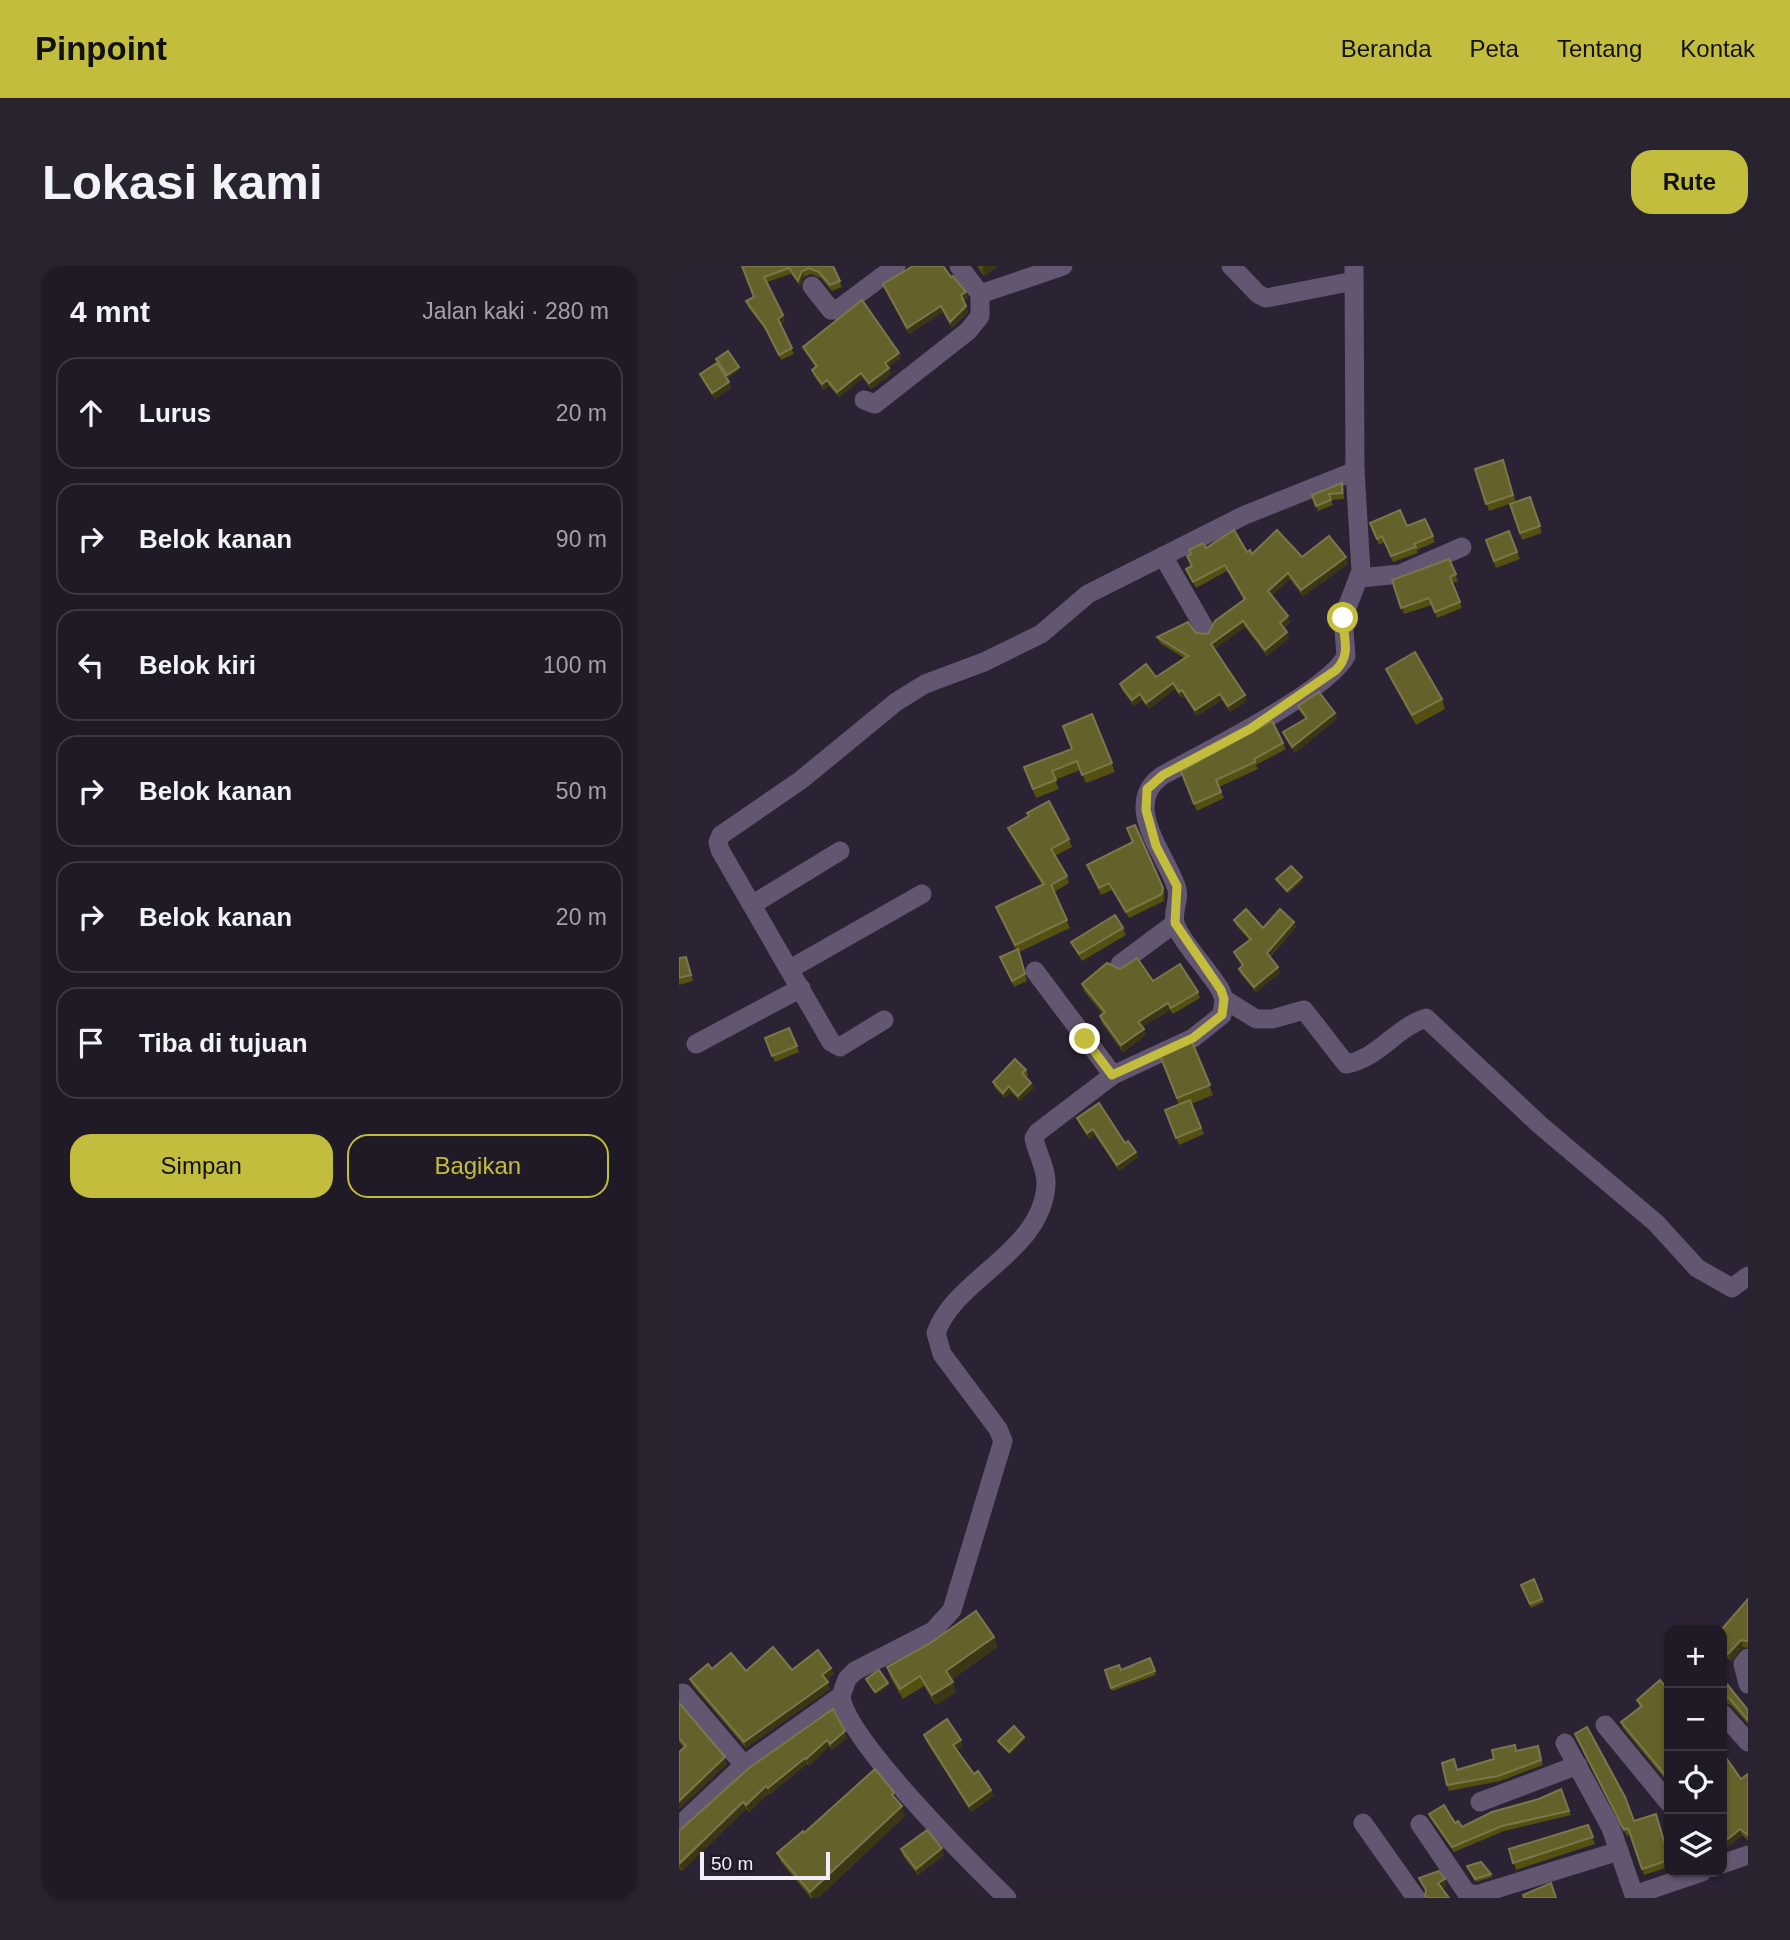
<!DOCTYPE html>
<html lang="id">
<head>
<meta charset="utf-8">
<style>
  :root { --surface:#201a26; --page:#28232e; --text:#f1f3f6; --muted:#a2a1a7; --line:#3d3843; --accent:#c3bd3e }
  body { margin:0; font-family:Helvetica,sans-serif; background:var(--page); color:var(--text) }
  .controls { position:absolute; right:21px; bottom:21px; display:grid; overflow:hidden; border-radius:14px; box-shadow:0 2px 5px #0004 }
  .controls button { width:63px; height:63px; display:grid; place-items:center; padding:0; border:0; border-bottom:2px solid var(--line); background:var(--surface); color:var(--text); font:35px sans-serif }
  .scale { position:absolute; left:21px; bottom:18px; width:130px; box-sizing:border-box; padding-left:7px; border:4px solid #f3edf9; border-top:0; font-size:19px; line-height:24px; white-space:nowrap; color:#f3edf9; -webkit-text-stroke:5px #211829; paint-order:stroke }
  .stop { position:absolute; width:21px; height:21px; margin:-16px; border:5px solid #c3bd3e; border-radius:50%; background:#fff }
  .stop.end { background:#c3bd3e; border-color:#fff; box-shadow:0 2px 7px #0008 }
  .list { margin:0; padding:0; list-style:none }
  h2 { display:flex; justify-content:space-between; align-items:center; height:91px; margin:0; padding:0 28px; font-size:30px }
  h2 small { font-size:23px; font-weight:400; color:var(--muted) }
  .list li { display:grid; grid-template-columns:46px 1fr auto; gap:21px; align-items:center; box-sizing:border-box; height:112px; margin:0 14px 14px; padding:0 14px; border:2px solid var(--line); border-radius:21px }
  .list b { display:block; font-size:26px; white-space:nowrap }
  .list em { font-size:23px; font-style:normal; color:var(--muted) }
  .actions { display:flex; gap:14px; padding:21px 28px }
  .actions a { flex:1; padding:16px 0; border:2px solid var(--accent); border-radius:21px; text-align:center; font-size:24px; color:var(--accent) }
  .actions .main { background:var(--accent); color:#111 }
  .icon { flex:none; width:38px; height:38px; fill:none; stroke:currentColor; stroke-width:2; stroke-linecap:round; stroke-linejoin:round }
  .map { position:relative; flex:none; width:1069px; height:1632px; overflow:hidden; border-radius:21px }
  header { display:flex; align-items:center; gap:42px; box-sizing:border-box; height:98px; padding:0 35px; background:var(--accent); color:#111 }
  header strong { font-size:33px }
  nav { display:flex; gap:38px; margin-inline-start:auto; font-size:24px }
  .intro { display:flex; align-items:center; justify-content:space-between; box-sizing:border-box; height:168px; padding:0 42px }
  h1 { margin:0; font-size:49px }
  .button { padding:18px 32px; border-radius:21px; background:var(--accent); color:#111; font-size:24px; font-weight:700 }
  main { display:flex; gap:42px; padding:0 42px }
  aside { flex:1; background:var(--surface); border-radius:21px; box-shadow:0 2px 5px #0004 }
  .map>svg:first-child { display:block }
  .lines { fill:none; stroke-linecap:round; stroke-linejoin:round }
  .minor { stroke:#635671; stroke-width:19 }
  .wall { fill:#545011 }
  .shaded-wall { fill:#3c3614 }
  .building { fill:#65612a; stroke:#7b774b; stroke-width:2 }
  .route { stroke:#c3bd3e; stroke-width:9 }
</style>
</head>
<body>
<header>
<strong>Pinpoint</strong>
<nav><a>Beranda</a><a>Peta</a><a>Tentang</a><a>Kontak</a></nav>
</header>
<div class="intro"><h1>Lokasi kami</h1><a class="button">Rute</a></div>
<main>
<aside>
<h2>4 mnt<small>Jalan kaki · 280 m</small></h2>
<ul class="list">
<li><svg class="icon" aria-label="ahead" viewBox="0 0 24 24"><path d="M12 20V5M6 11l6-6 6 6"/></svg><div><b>Lurus</b></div><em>20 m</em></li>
<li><svg class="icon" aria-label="right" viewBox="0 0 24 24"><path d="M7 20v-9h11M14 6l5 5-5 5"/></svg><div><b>Belok kanan</b></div><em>90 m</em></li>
<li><svg class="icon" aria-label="left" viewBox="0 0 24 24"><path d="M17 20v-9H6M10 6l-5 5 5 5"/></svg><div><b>Belok kiri</b></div><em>100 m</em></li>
<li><svg class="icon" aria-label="right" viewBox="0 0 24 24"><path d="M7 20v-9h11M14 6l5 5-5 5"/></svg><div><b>Belok kanan</b></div><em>50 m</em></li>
<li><svg class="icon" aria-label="right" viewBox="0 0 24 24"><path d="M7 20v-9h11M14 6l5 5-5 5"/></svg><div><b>Belok kanan</b></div><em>20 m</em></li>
<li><svg class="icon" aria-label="arrive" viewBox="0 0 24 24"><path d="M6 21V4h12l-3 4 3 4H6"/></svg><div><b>Tiba di tujuan</b></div></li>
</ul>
<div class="actions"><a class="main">Simpan</a><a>Bagikan</a></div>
</aside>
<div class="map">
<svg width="1069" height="1632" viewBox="0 0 1069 1632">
  <rect width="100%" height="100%" fill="#2b2233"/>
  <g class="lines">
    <g class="minor">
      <path d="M280,0L301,28L384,0"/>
      <path d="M552,0L579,28L587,32L675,15"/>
      <path d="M133,20L152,44H158L217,0"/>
      <path d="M185,134L196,138L289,65L301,50V28"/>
      <path d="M484,290L526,363"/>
      <path d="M681,312L721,308L783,281"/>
      <path d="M74,638L161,585"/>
      <path d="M441,698L496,657"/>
      <path d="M111,703L243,628"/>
      <path d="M356,705L434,809"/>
      <path d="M545,733L577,753H593L625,744L667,798C699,793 716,762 747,752L861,859L977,957L1018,1002L1053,1022L1069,1010"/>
      <path d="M205,754L161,781L152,776L41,584L39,576L42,569L122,514L217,436L246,418L305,396L362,368L409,328L566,249L676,205"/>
      <path d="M17,778L122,722"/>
      <path d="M1069,1392L1064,1398L1069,1418"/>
      <path d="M4,1427L65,1499"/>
      <path d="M1043,1447L1069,1476"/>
      <path d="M926,1459L990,1537"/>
      <path d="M886,1477L932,1562L955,1629L1023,1606"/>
      <path d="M801,1536L899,1499"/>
      <path d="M684,1557L737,1632"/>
      <path d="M741,1558L787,1626L797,1629L940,1585"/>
      <path d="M0,1560L65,1499L162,1430"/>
      <path d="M1043,1598L1069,1589"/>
      <path d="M328,1632C294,1599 166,1472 162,1430L168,1413L176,1405L254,1365L273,1344L324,1175L319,1163L263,1088L257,1067C275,1013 363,986 367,919C368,903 358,888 355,872L359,866L434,809L514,772L543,749L545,733L542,725C532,707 500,673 496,657C493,645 502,632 497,620C485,586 442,537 484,509C523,488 649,425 667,390L664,352L682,305L676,205L675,0"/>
    </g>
  </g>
  <g class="wall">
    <path d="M63,0H154L163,21L153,25L142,12L132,8L125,11L121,20L112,8L88,16L104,49L106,55L101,59L115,88L102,94L88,66L69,41L67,35L75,31Z"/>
    <path d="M298,0H319L305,10Z"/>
    <path d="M272,11L287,26L289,32L284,35L289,46L273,62L264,46L230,68L204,18Z"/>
    <path d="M124,81L222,92L209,101L212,108L192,123L184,112L160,131L150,120L145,124L135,110L133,104L136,101L126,86Z"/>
    <path d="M21,108L50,116L52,122L36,133L24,115Z"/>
    <path d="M824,194L837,236L851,231L863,267L843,274L831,238L836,236L810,245L796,203Z"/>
    <path d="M663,217L665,223V233L652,234L654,239L639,245L633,229Z"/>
    <path d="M746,253L756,276L738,284L739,287L714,296L705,276L700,279L691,257L728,260Z"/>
    <path d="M830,265L841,293L817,302L807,274Z"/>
    <path d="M527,282L568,286L573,288L623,291L669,298L624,330L611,313L592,330L611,356L605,362L610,372L588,390L566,361L535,383L568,435L551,446L543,434L518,450L505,430L502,432L496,423L470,443L463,434L455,440L443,424L441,418L477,411L505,392L481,377L478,371L517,367L529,368L565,334L548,305L517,322L507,303L513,300L508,290L511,289L510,284Z"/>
    <path d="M770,293L779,315L773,317L783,342L758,352L753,339L725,348L713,314Z"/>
    <path d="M707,403L763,433L766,443L737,459L711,412Z"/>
    <path d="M619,440L658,453L616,487L604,466L627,453L621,446Z"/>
    <path d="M413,448L436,506L407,517L401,504L376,514L380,523L357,532L345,501L393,483Z"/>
    <path d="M604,477L607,483L577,499L579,503L540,521L545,532L518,545L502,505Z"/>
    <path d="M329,562L390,573L393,581L376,590L388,610L390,617L375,626L391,662L340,686L348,715L335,721L321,691L337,684L317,641L363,619L332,569Z"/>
    <path d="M448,562L486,629L485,635L450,652L433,624L422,629L408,599L454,577Z"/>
    <path d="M555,654L584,662L615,656L617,661L591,691L601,707L577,726L562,708L560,703L563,700L557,691L555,686L570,674L557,659Z"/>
    <path d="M444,662L447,669L403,695L395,682L392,676Z"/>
    <path d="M0,692L10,697L14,715L0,719Z"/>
    <path d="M441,703L474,715L519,726L521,732L494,748L491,744L463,761L467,769L444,786L423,757L421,750L424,748L405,725L403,718Z"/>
    <path d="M110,762L120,786L96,796L86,772Z"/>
    <path d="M513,776L534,829L512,838L525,868L500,879L486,844L500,839L481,789Z"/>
    <path d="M347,804L349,809L347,811L355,822L341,835L332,826L326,832L316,822L314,816Z"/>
    <path d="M398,852L446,877L459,891L440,905L416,869L410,873L400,857Z"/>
    <path d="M855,1313L865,1336L852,1342L842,1319Z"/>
    <path d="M1069,1333V1382L1064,1381L1052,1395L1043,1386V1364Z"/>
    <path d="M315,1371L318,1381L272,1414L277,1426L257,1439L245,1420L224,1433L211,1411L208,1401Z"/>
    <path d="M471,1392L477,1409L433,1425L426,1404H442Z"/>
    <path d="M152,1402L155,1408L147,1414L151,1423L67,1482L14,1420L11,1413L33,1403L67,1405Z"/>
    <path d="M1043,1412L1069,1444V1458L1052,1439L1043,1436Z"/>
    <path d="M990,1425V1518L944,1462L942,1456L961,1442L958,1434Z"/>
    <path d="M0,1437L48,1498L0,1543V1486L5,1482L0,1476Z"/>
    <path d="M154,1443L168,1472L153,1484L150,1480L130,1500L128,1498L91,1528L90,1527L70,1546L67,1543L3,1605L0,1602V1565Z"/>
    <path d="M896,1468L955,1555L986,1575L990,1574V1601L965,1609L951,1568L948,1570Z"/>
    <path d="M245,1469L284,1480L278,1484L295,1508L312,1524L315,1530L292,1546L247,1475Z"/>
    <path d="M838,1485H861L864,1499L821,1515L770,1525L768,1519L778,1503Z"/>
    <path d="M1043,1486L1062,1513L1069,1508V1574L1063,1569L1046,1584L1043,1580Z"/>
    <path d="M882,1523L892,1549L825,1565L775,1586L752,1553L750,1548L783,1561L860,1533Z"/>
    <path d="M219,1536L226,1550L139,1632H132L102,1596L98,1587L125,1567Z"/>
    <path d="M909,1559L916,1578L837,1604L830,1583Z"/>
    <path d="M222,1583L265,1589L239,1609L224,1590Z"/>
    <path d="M788,1600L812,1608L813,1611L797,1616Z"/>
  </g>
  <g class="shaded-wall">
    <path d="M306,0H319L305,10L303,2Z"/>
    <path d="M123,5L125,11L121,20L119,15Z"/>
    <path d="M287,26L289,32L284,35L282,29Z"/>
    <path d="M262,40L264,46L230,68L228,62Z"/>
    <path d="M287,40L289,46L273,62L271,56Z"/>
    <path d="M104,49L106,55L101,59L99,53Z"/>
    <path d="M220,87L222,92L208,102L206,97Z"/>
    <path d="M60,101L61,104L49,112L48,109Z"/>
    <path d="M210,102L212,108L192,123L190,117Z"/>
    <path d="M182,107L184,112L160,131L158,126Z"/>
    <path d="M148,114L150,120L145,124L143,118Z"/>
    <path d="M50,116L52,122L36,133L33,127Z"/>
    <path d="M667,291L669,298L624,330L622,324Z"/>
    <path d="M609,307L611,313L591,331L589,325Z"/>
    <path d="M609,350L611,356L603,363L601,357Z"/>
    <path d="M564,355L566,361L534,384L532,378Z"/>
    <path d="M608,366L610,372L588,390L586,384Z"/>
    <path d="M494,417L496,423L470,443L467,437Z"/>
    <path d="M503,424L505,430L502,432L500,426Z"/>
    <path d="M461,428L463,434L455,440L453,434Z"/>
    <path d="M541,428L543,434L518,450L516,444Z"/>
    <path d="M566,429L568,435L551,446L549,440Z"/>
    <path d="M656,447L658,453L616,487L613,481Z"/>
    <path d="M623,611L624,615L609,628L608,625Z"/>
    <path d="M484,622L486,629L485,635L483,628Z"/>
    <path d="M615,656L617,661L589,692L588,687Z"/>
    <path d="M599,701L601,707L577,726L575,721Z"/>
    <path d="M489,737L491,744L462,762L459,756Z"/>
    <path d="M465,763L467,769L444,786L442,779Z"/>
    <path d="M352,817L355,822L341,835L339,830Z"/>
    <path d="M330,820L332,826L326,832L324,827Z"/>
    <path d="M414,863L416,869L410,873L408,867Z"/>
    <path d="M457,886L459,891L440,905L438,899Z"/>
    <path d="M315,1371L318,1381L270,1415L267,1405Z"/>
    <path d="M1062,1374L1064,1381L1052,1395L1049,1388Z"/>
    <path d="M152,1402L155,1408L146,1415L143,1409Z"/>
    <path d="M149,1416L151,1423L67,1482L65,1476Z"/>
    <path d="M274,1416L277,1426L257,1439L253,1429Z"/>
    <path d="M209,1417L210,1420L197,1429L196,1426Z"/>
    <path d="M166,1465L168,1472L153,1484L151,1478Z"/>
    <path d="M345,1471L346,1474L331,1489L330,1486Z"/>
    <path d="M148,1474L150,1480L130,1500L127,1493Z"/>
    <path d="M282,1474L284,1480L277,1485L274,1479Z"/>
    <path d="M46,1491L48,1498L0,1543V1535Z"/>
    <path d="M126,1492L128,1498L91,1528L89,1522Z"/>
    <path d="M87,1520L90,1527L70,1546L67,1539Z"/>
    <path d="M312,1524L315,1530L292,1546L290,1540Z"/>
    <path d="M64,1536L67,1543L3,1605L0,1598Z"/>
    <path d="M223,1540L226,1550L139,1632H134L131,1626Z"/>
    <path d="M1061,1563L1063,1569L1046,1584L1044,1577Z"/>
    <path d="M263,1582L265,1589L239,1609L237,1603Z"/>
    <path d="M766,1613L768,1620L762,1624L759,1617Z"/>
  </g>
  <g class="building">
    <path d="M63,0H154L161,15L151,19L140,6L130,2L123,5L119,15L110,2L85,11L104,49L99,53L113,82L100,89L86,61L67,35L75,31Z"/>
    <path d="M234,0H264L272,11L274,10L287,26L282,29L287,40L271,56L262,40L228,62L204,18Z"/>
    <path d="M183,34L220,87L206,97L210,102L190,117L182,107L158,126L148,114L143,118L133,104L138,100L124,81Z"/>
    <path d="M49,85L60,101L48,109L37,93Z"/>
    <path d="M38,97L50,116L33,127L21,108Z"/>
    <path d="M824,194L834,229L807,238L796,203Z"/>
    <path d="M663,217V227L650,228L652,234L637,240L633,229Z"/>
    <path d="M851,231L861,260L841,267L831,238Z"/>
    <path d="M721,244L728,260L746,253L754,270L735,278L737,281L712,290L703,270L698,273L691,257Z"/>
    <path d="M555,264L568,286L571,284L573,288L598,264L623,291L650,270L667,291L622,324L609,307L589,325L609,350L601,357L608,366L586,384L564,355L532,378L566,429L549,440L541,428L516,444L503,424L500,426L494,417L467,437L461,428L453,434L441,418L467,398L477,411L509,390L478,371L509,356L517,367L529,368L536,355L566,333L546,299L514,316L507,303L513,300L508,290L512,288L510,284L524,277L527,282Z"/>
    <path d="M830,265L838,286L815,295L807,274Z"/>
    <path d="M770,293L777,308L771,311L781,336L756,346L750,332L722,342L713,314Z"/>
    <path d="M736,386L763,433L733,449L707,403Z"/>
    <path d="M640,426L656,447L613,481L604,466L628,452L619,440Z"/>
    <path d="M413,448L433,497L403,509L398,495L373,505L377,514L354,523L345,501L393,483L384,460Z"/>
    <path d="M593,455L604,477L575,493L576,496L537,514L542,526L515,538L502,505Z"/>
    <path d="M370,535L390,573L372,583L388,610L372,619L388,654L336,679L317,641L365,618L329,562L350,550L348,547Z"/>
    <path d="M456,559L484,622L483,628L447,646L430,617L420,622L408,599L454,576L448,562Z"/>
    <path d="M612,600L623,611L608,625L597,613Z"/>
    <path d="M567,643L584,662L601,643L615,656L588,687L599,701L575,721L560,703L564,699L555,686L572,673L555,654Z"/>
    <path d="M436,649L444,662L400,688L392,676Z"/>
    <path d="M339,683L346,708L333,715L321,691Z"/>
    <path d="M7,691L12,709L0,712V692Z"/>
    <path d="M458,692L474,715L501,698L519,726L492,742L489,737L459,756L465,763L442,779L421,750L426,746L403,718L428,697L441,703Z"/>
    <path d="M110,762L118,780L93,790L86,772Z"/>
    <path d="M513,776L531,819L498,832L481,789Z"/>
    <path d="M336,793L347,804L343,807L352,817L339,830L330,820L324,827L314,816Z"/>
    <path d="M511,834L522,862L497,872L486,844Z"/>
    <path d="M420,837L446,877L449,875L457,886L438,899L414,863L408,867L398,852Z"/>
    <path d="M855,1313L863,1333L851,1338L842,1319Z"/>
    <path d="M1069,1333V1375L1062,1374L1049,1388L1043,1381L1042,1364Z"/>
    <path d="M297,1345L315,1371L267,1405L274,1416L253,1429L241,1410L221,1423L208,1401L250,1378Z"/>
    <path d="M94,1381L113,1404L139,1384L152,1402L143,1409L149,1416L65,1476L11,1413L29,1398L33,1403L52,1387L67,1405Z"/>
    <path d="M471,1392L476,1405L432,1422L426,1404L440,1399L442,1404Z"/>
    <path d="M200,1404L209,1417L196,1426L187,1413Z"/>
    <path d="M1043,1412L1069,1444V1454L1050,1432L1043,1430Z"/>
    <path d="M981,1414L990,1425V1514L942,1456L963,1440L958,1434Z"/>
    <path d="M0,1437L46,1491L0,1535V1486L7,1480L0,1472Z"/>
    <path d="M154,1443L166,1465L151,1478L148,1474L127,1493L126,1492L89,1522L87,1520L67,1539L64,1536L0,1598V1565L70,1502Z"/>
    <path d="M268,1453L282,1474L274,1479L295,1508L299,1505L312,1524L290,1540L245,1469Z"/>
    <path d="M335,1460L345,1471L330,1486L319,1475Z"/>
    <path d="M908,1461L946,1531L955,1555L977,1548L985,1575L990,1574V1594L963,1603L949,1562L945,1564L896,1468Z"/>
    <path d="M836,1479L837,1485L859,1480L862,1494L819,1510L768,1519L763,1497L775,1493L778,1504L815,1493L813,1484Z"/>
    <path d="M1043,1486L1062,1513L1069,1508V1569L1061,1563L1044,1577L1043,1576Z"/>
    <path d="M196,1503L215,1526L213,1529L223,1540L131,1626L98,1587L124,1565L125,1567Z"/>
    <path d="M882,1523L890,1545L823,1560L773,1581L750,1548L765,1539L776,1557L779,1555L783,1561L813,1546L860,1533Z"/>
    <path d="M909,1559L914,1571L834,1597L830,1583Z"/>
    <path d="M248,1564L263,1582L237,1603L222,1583Z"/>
    <path d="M802,1596L812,1608L796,1613L788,1600Z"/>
    <path d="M760,1605L766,1613L759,1617L770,1632H748L746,1630L747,1624L740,1612Z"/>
    <path d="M872,1617L877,1632H845L844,1629Z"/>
  </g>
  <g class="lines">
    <path class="route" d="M406,773L433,809L514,772L543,749L545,733L542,724L496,657L498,620L477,580L467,544L468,523L484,509L571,463L657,404C673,388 664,372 664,352"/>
  </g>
</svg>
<div class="controls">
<button>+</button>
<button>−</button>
<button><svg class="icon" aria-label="locate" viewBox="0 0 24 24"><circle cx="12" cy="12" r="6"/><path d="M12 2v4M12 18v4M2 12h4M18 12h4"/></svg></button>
<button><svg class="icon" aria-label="layers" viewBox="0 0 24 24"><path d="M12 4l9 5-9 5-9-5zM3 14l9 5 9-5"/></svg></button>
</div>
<div class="scale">50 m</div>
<div class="stop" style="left:664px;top:352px"></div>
<div class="stop end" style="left:406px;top:773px"></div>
</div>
</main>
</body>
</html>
